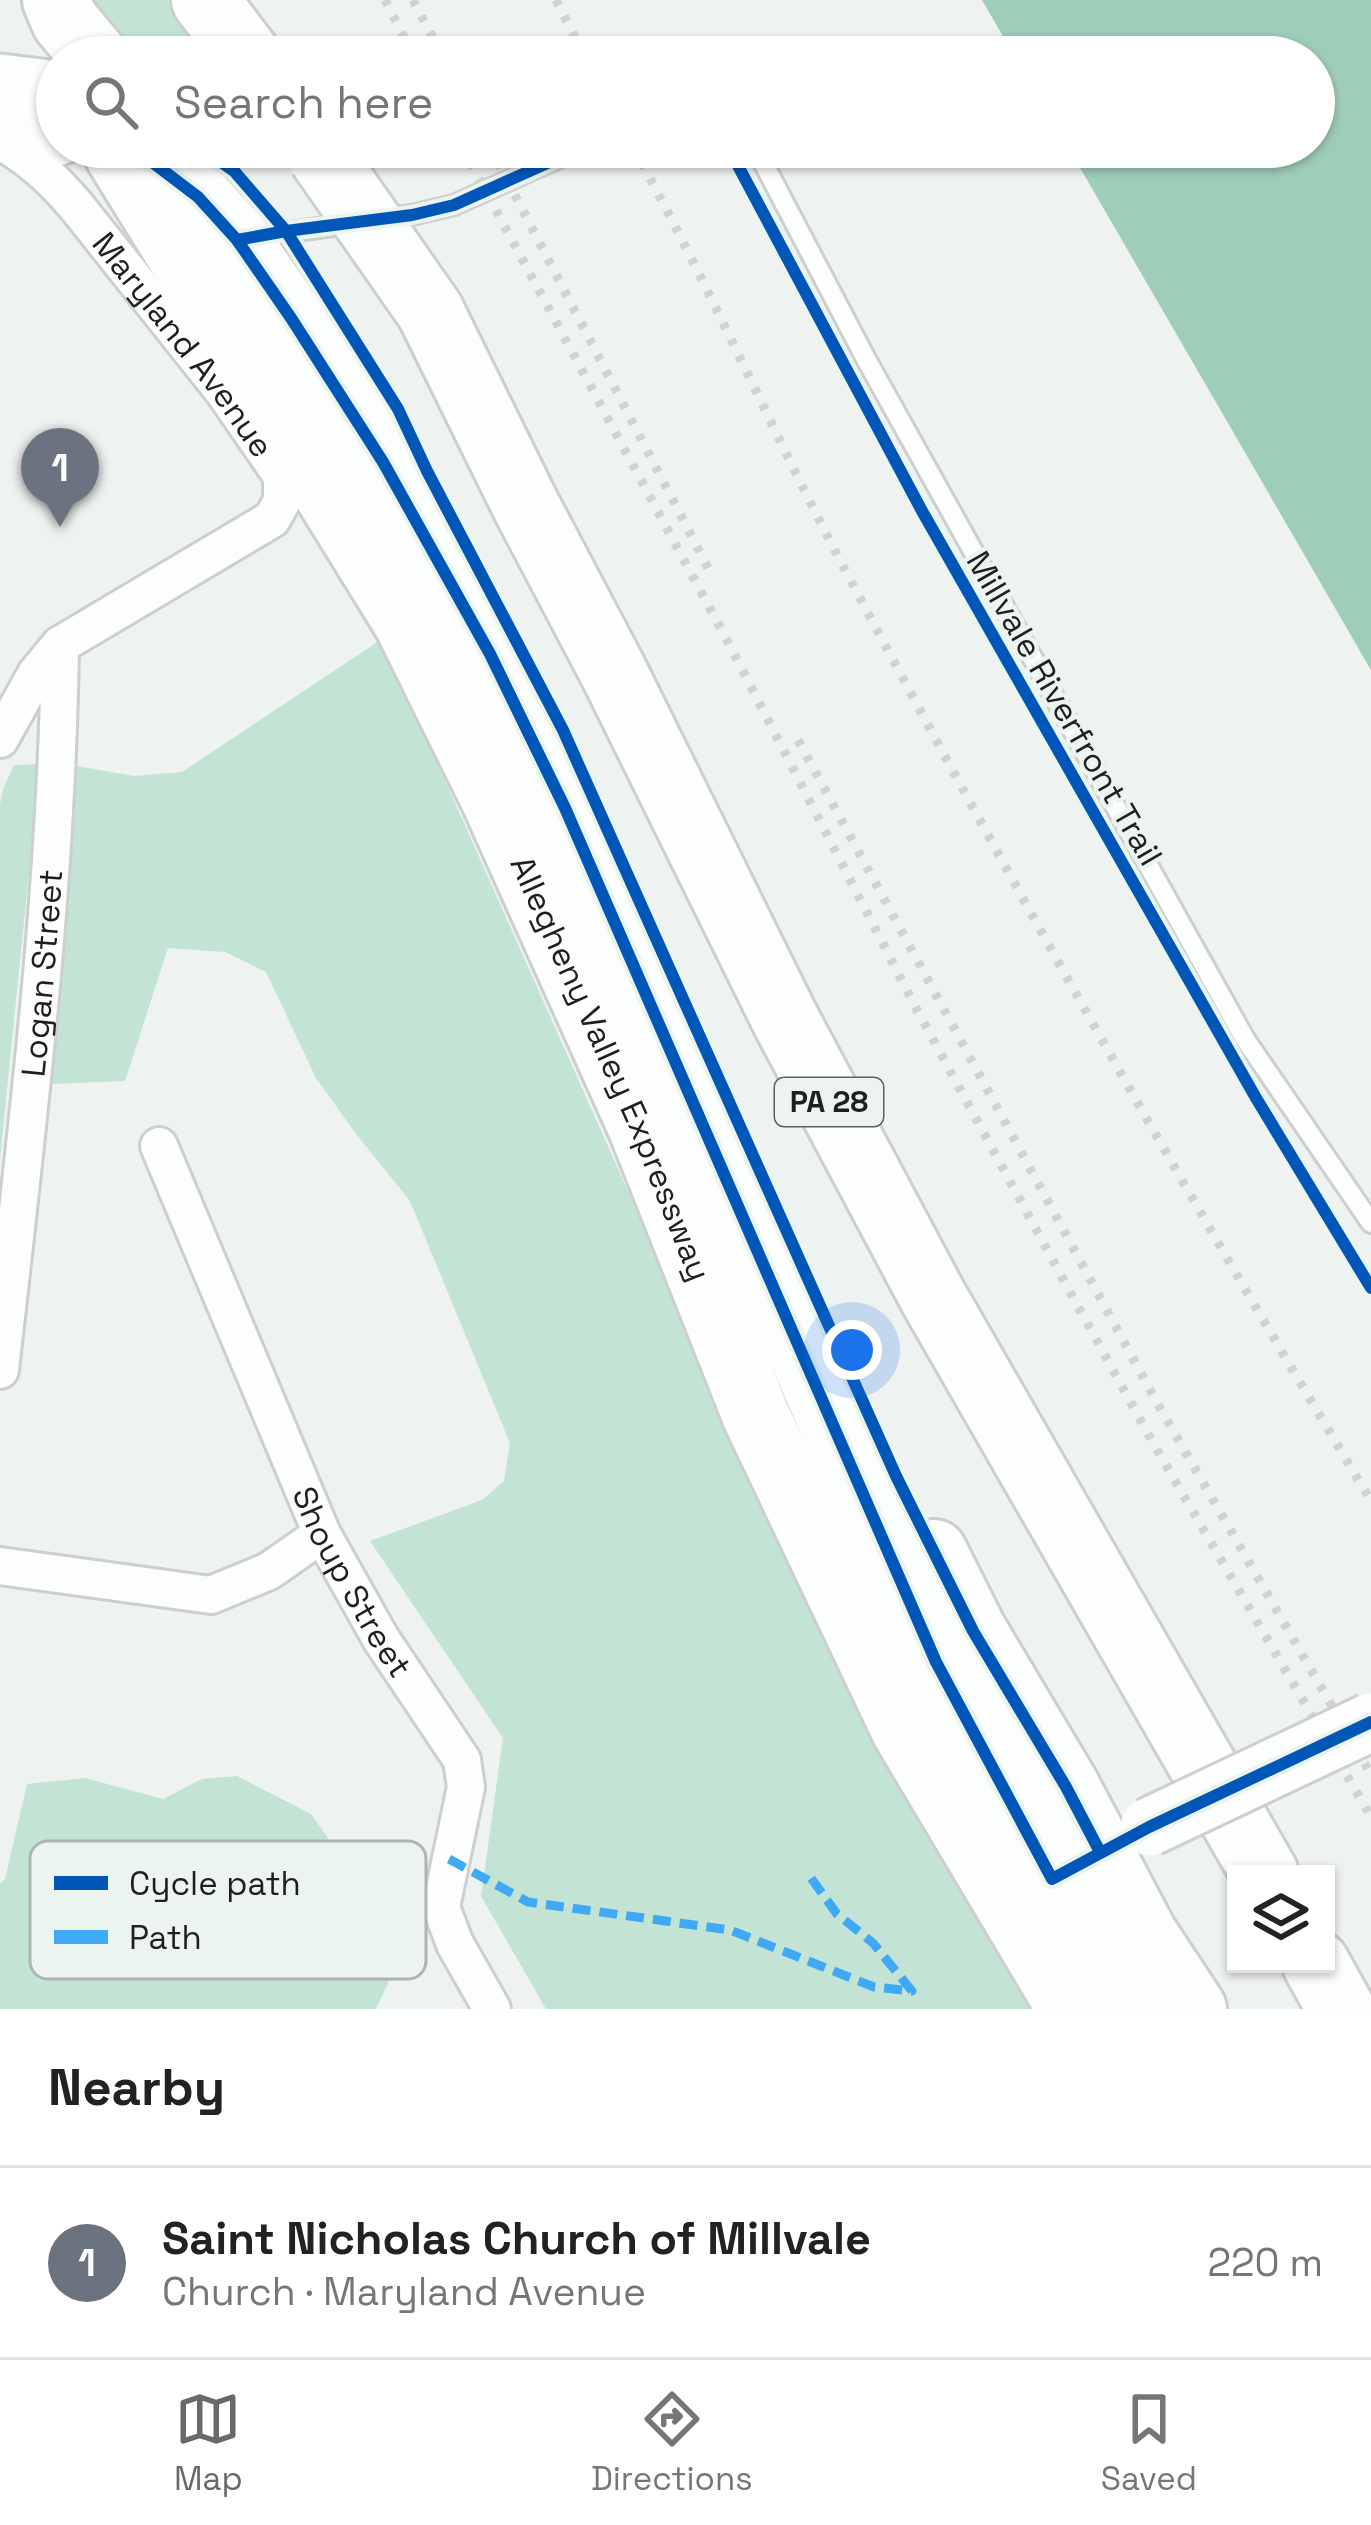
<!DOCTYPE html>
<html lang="en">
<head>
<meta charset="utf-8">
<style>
  :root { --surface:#fff; --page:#f2f2f2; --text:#222; --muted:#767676; --line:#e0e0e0; --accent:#666a68 }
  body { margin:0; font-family:"Space Grotesk",sans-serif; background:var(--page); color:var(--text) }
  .controls { position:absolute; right:36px; bottom:36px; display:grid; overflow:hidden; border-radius:0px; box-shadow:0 3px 9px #0004 }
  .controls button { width:108px; height:108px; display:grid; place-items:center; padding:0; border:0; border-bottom:3px solid var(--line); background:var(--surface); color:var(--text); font:60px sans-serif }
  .you { position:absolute; left:852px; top:1350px; width:42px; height:42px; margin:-30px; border:9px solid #fff; border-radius:50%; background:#1a73e8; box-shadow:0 0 0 18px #1a73e833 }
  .badge { display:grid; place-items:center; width:78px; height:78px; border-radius:50%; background:var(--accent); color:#fff; font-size:39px; font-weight:700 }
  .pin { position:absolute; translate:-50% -99px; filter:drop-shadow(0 3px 6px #0008) }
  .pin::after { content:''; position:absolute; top:63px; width:42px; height:36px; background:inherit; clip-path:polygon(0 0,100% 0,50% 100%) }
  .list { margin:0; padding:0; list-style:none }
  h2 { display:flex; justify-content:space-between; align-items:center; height:156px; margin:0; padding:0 48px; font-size:51px }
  h2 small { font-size:39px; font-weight:400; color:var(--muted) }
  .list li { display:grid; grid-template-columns:78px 1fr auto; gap:36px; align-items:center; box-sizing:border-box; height:192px; padding:0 48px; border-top:3px solid var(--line) }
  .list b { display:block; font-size:45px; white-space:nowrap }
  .list p { margin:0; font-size:39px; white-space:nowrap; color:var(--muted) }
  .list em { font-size:39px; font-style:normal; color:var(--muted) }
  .icon { flex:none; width:66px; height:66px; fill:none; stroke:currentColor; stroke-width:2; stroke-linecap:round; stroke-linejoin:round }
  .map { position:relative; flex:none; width:1371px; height:2009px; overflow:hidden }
  .search { position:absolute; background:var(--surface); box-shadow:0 3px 9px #0004; left:36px; right:36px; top:36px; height:132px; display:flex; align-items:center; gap:30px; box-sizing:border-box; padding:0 42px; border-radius:66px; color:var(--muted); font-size:45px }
  .sheet { height:348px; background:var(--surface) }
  nav { display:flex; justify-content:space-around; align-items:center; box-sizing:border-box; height:168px; border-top:3px solid var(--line); background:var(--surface); font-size:33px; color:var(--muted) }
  nav a { display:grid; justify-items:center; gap:6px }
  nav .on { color:var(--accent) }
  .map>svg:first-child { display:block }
  .green { fill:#c3e4d5 }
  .water { fill:#9ecdb8 }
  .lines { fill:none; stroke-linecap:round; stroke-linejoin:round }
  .lane-casing { stroke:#cccfce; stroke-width:24 }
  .street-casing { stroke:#cccfce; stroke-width:42 }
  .primary-casing { stroke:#cccfce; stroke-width:63 }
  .highway-casing { stroke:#cccfce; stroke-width:72 }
  .lane { stroke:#fcfdfd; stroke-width:18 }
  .street { stroke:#fcfdfd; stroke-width:36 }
  .primary { stroke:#fcfdfd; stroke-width:57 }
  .highway { stroke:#fcfdfd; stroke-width:66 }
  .rail { stroke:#d1d2d1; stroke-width:9; stroke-dasharray:6 12; stroke-linecap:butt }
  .primary-bridge-casing { stroke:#cccfce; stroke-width:63; stroke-linecap:butt }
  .highway-bridge-casing { stroke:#cccfce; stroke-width:72; stroke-linecap:butt }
  .primary-bridge { stroke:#fcfdfd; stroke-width:57 }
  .highway-bridge { stroke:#fcfdfd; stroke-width:66 }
  .quiet { stroke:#3fa9f5; stroke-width:9; stroke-dasharray:18 9; stroke-linecap:butt }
  .cycleway-casing { stroke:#ecf4f0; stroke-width:20 }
  .cycleway { stroke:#0057b8; stroke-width:12 }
  .labels { text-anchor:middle; stroke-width:9; stroke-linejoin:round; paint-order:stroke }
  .shield { fill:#ecf4f0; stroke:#5b605e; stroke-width:3 }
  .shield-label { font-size:30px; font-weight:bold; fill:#1d201f }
  .street-label { font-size:33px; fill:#1d201f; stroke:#ecf4f0 }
  .key { fill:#ecf4f0; stroke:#aeb4b1; stroke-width:3 }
  .key-label { font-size:33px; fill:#1d201f }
</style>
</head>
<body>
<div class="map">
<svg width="1371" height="2009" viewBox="0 0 1371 2009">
  <rect width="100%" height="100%" fill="#eef2f0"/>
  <g class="green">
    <path d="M74,0H170L217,57H143Z"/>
    <path d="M382,639L807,1593L1041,2009H546L481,1896L503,1738L370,1541L482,1500L504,1481L510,1443L410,1201L356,1134L316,1078L266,972L225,952L168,948L125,1081L51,1084L77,766L134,776L182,772Z"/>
    <path d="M40,764L0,1159V804L3,789L14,765Z"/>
    <path d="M237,1776L311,1814L393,1930L389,1981L376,2009H0V1883L5,1879L27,1784L85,1778L163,1799L202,1779Z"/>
  </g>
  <path class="water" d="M982,0H1371V670L1068,147H1314V57H1015Z"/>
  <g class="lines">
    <g class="lane-casing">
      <g id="lane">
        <path d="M755,147L866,359L1245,1039L1371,1223"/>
        <path d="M380,219L412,215L454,205L583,147"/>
        <path d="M249,238L353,223"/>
      </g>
    </g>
    <g class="street-casing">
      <g id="street">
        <path id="s1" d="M0,141C31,158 54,180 77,207L224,392L282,476V501L272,519L60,645L36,674L0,739"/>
        <path id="s2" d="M159,1146L322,1534L381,1639L462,1760L466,1787L441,1907L455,1944L492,2009"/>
        <path id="s3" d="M0,1370C27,1129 57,887 60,645"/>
        <path d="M0,1566L211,1595L269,1571L322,1534"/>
      </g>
    </g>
    <g class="primary-casing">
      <path id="primary" d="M0,83L57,90"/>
    </g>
    <g class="highway-casing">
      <g id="highway">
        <path d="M56,0L65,21L95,57"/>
        <path d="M205,0L248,57"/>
        <path d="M0,124L57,132"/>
        <path d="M115,147L152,162L198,197L237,240L291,318L383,462L490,654L565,808L936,1662L1052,1879L1129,2009"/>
        <path id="s4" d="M118,154L407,622L494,798L642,1128L756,1416L905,1730L1071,2009"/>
        <path d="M430,311L526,506L614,673L785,1019L933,1297L1265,1874"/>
        <path d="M934,1553L973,1631L1066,1787L1144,1935L1193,2009"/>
        <path d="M1316,1964L1341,2009"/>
      </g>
    </g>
    <use href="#lane" class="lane"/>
    <use href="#street" class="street"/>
    <use href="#primary" class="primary"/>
    <use href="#highway" class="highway"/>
    <g class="rail">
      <path d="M385,0L414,57"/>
      <path d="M413,0L443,57"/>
      <path d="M556,0L585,57"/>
      <path d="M462,147L729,644L917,1010L1070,1292L1153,1443L1371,1817"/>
      <path d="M490,147L709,570"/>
      <path d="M633,147C712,290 776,441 853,585C1017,894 1190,1201 1371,1501"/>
      <path d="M798,740L1156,1401L1371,1774"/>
    </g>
    <g class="primary-bridge-casing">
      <path id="primary-bridge" d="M1149,1827L1371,1722"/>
    </g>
    <g class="highway-bridge-casing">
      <path id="highway-bridge" d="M321,155L430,311"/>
    </g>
    <use href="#primary-bridge" class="primary-bridge"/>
    <use href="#highway-bridge" class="highway-bridge"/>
    <path class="quiet" d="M449,1859L528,1902L730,1930L874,1987L912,1991L873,1943L837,1914L808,1874"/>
    <g class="cycleway-casing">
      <g id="cycleway">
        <path d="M115,147L152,162L198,197L237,240L291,318L383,462L490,654L565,808L936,1662L1052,1879L1149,1827L1371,1722"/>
        <path d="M200,147L234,171L286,231L398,409L427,471L563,730L896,1476L973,1631L1066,1787L1100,1852"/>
        <path d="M728,147L922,511L1256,1098L1371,1288"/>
        <path d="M237,240L286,231L412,215L454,205L583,147"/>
      </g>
    </g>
    <use href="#cycleway" class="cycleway"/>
  </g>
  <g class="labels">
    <rect class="shield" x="775" y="1078" width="108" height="48" rx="9"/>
    <g class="shield-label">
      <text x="829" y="1112">PA 28</text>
    </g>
    <g class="street-label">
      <text dy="12" stroke="none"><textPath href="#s1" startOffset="276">Maryland Avenue</textPath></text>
      <text transform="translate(1065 708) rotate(60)" y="12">Millvale Riverfront Trail</text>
      <text dy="12" stroke="none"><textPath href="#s3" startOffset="399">Logan Street</textPath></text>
      <text dy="12" stroke="none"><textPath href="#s4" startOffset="1041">Allegheny Valley Expressway</textPath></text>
      <text dy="12" stroke="none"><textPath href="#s2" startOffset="477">Shoup Street</textPath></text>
    </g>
  </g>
  <rect x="30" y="1841" width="396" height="138" rx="18" class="key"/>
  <rect x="54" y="1876" width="54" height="14" fill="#0057b8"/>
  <rect x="54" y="1930" width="54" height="14" fill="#3fa9f5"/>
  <g class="key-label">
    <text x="129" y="1895">Cycle path</text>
    <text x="129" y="1949">Path</text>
  </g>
</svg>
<div class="controls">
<button><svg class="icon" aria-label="layers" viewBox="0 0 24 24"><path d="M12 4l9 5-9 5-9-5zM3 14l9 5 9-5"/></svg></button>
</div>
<div class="you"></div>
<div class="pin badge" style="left:60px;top:527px;background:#6b7280">1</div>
<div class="search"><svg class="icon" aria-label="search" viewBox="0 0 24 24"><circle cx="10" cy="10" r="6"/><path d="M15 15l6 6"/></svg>Search here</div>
</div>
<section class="sheet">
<h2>Nearby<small></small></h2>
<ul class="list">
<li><span class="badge" style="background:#6b7280">1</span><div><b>Saint Nicholas Church of Millvale</b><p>Church · Maryland Avenue</p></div><em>220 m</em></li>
</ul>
</section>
<nav>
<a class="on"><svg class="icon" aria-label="map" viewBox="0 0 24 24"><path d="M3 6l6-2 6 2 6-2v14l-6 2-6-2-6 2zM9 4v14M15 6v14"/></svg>Map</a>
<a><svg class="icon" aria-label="directions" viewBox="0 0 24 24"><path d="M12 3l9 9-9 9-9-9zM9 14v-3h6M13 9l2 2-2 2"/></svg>Directions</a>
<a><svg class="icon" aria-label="saved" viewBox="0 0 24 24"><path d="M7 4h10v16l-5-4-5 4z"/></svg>Saved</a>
</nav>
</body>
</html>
